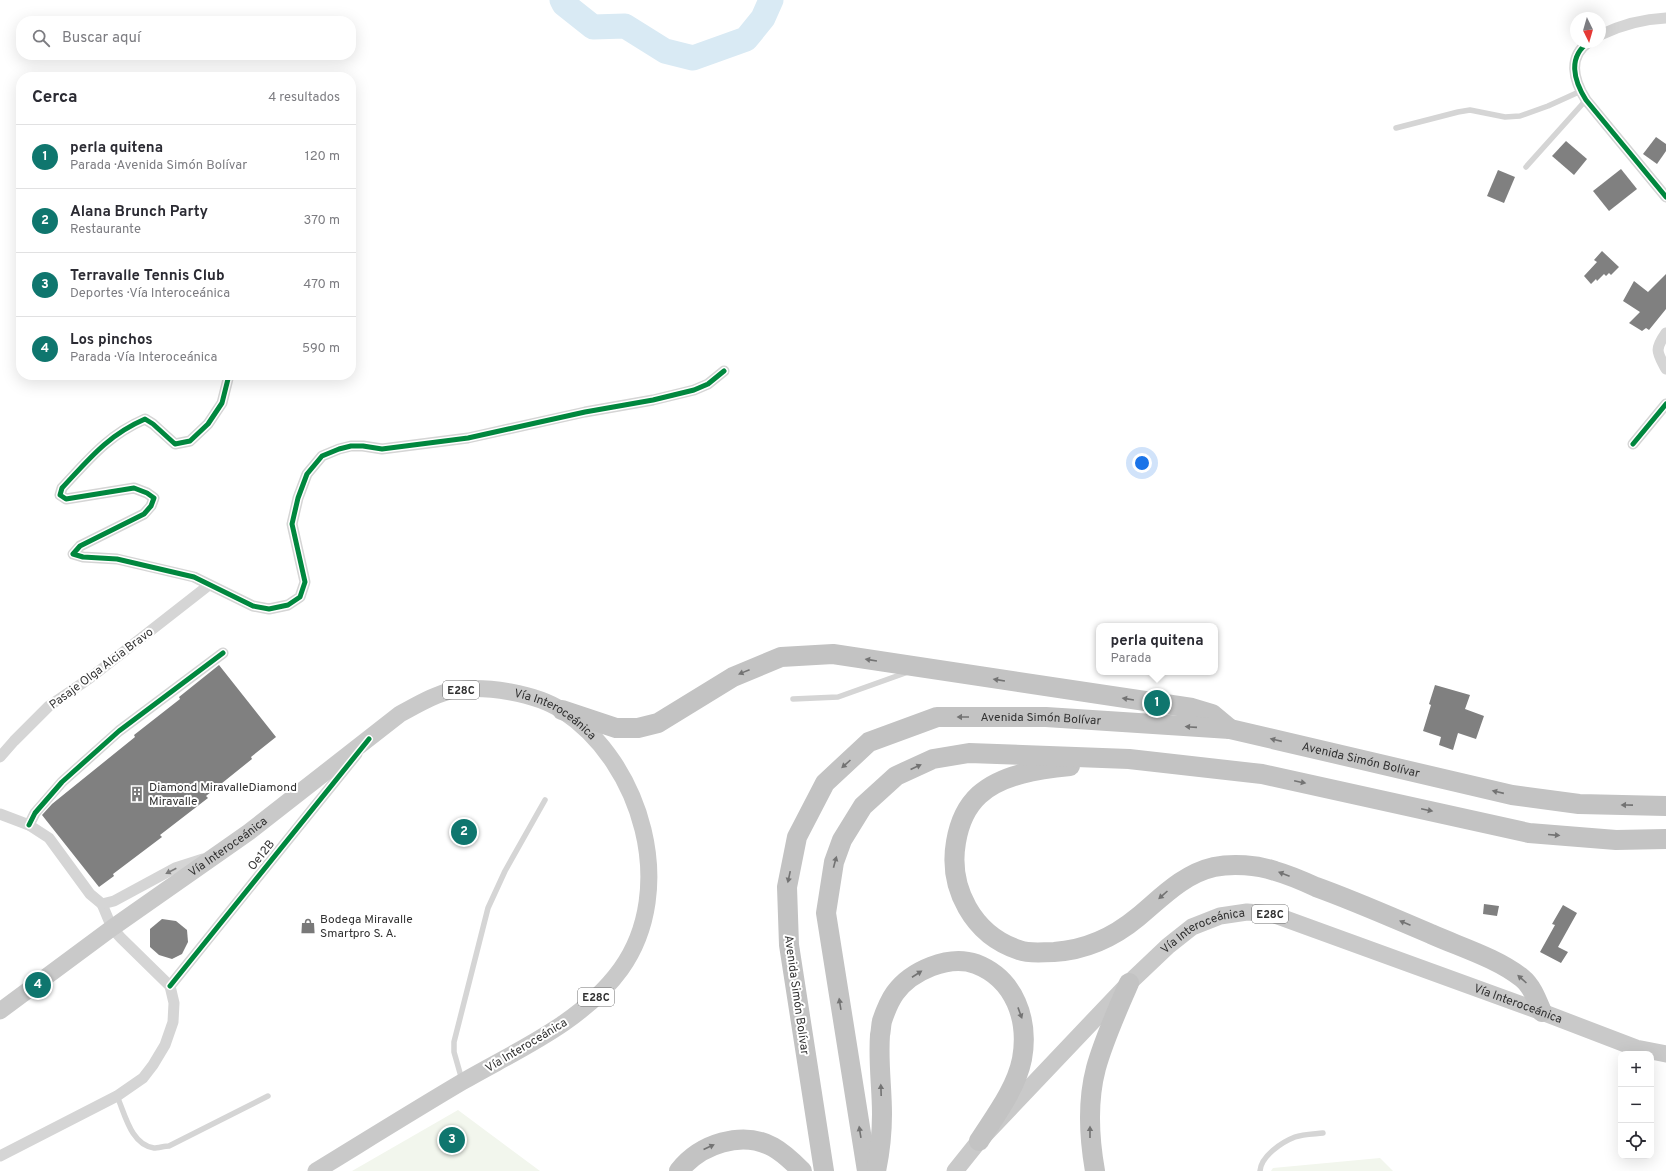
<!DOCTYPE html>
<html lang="es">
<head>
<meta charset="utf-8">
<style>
  :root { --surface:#fff; --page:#f2f2f3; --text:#2b2b33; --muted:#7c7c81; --line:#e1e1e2; --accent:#0f766e }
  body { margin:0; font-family:Overpass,sans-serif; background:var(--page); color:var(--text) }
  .controls { position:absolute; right:12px; bottom:12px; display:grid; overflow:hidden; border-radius:8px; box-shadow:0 4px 16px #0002 }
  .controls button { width:36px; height:36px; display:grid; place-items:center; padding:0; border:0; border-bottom:1px solid var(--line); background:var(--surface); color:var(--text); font:20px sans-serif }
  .compass { position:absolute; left:1570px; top:12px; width:36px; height:36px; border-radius:50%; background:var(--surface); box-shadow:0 4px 16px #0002; rotate:175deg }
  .you { position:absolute; left:1142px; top:463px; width:14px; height:14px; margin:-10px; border:3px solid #fff; border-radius:50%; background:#1a73e8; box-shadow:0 0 0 6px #1a73e833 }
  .badge { display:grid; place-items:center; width:26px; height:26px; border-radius:50%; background:var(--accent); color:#fff; font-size:13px; font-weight:700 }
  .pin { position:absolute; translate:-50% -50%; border:2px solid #fff; box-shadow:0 1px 4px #0006 }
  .popup { position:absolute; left:1096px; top:623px; width:122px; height:52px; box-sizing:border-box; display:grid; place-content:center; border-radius:8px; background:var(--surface); filter:drop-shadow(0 1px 3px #0005); font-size:13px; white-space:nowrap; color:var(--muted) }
  .popup b { font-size:15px; color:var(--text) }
  .popup::after { content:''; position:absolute; left:50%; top:100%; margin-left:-8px; border:8px solid transparent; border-top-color:var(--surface) }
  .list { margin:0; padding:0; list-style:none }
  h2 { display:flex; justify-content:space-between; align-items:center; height:52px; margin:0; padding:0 16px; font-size:17px }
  h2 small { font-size:13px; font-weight:400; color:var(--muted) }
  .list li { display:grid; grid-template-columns:26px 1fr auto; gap:12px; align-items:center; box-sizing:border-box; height:64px; padding:0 16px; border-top:1px solid var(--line) }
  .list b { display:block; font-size:15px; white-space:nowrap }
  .list p { margin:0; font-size:13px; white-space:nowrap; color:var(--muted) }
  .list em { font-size:13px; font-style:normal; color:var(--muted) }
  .icon { flex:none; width:22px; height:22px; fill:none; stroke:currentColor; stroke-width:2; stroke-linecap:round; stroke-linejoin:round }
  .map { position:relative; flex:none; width:1666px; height:1171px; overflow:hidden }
  .search { position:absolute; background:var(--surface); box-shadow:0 4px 16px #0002; left:16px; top:16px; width:340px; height:44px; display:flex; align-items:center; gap:10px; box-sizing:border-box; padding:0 14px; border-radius:16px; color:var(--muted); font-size:15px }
  .panel { position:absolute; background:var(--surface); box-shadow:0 4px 16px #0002; left:16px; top:72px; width:340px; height:308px; border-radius:16px }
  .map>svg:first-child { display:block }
  .green { fill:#f2f6ed }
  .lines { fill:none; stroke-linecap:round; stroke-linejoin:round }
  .river { stroke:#d9eaf4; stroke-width:25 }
  .building { fill:#808080 }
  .lane { stroke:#d5d5d5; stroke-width:5.5 }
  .street { stroke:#d5d5d5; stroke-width:11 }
  .primary { stroke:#c9c9c9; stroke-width:17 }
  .highway { stroke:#c3c3c3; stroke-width:20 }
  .cycleway-casing { stroke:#fff; stroke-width:8 }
  .cycleway { stroke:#00873e; stroke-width:5 }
  .oneway { fill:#737373 }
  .oneway2 { fill:#7b7b7b }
  .labels { text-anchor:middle; stroke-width:4; stroke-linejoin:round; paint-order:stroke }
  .shield { fill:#fff; stroke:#6f6f6f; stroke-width:1 }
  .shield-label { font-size:11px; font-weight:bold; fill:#313131 }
  .street-label { font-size:12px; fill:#313131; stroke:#fff }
  .poi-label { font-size:12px; fill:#313131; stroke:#fff; text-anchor:start }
</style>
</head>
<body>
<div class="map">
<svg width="1666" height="1171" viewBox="0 0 1666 1171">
  <rect width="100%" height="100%" fill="#fff"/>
  <g class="green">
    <path d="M458,1110L540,1171H352Z"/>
    <path d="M1380,1158L1393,1171H1271L1273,1168Z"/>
  </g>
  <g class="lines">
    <path class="river" d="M562,0L564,4L593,27L625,26L665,51L693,58L746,39L763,18L771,0"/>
  </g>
  <g class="building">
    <path d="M1656,137L1666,144V151L1657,164L1643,154Z"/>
    <path d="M1566,141L1587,159L1574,175L1552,156Z"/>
    <path d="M1621,169L1637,189L1609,211L1593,191Z"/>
    <path d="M1498,170L1515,177L1504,203L1487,196Z"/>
    <path d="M1602,251L1619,267L1611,275L1609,273L1606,276L1604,274L1597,281L1596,279L1591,284L1584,276L1597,262L1594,260Z"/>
    <path d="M1666,274V309L1649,330L1646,328L1642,331L1629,323L1640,312L1623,301L1634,281L1648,292Z"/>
    <path d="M219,665L276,737L251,757L252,759L206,796L208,798L160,835L162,837L113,874L114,876L99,887L42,815L52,804L135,737L134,735L180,699L179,697Z"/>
    <path d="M1435,685L1470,695L1465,709L1484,716L1476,739L1458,733L1453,750L1439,745L1441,737L1423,731L1431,705L1429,704Z"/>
    <path d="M1484,904L1499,906L1497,916L1483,914Z"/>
    <path d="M1563,905L1577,913L1558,947L1568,952L1561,963L1540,952L1555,925L1552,924Z"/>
    <path d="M162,919L176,921L187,930L188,942L182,954L172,959L159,955L150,947V929Z"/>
  </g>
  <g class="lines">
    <g class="lane">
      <path d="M1396,128L1458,112L1470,110L1505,117L1520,116L1548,106L1581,91"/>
      <path d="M1526,167L1586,100"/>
      <path d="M793,699L838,697L908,672"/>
      <path d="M462,1080L454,1052V1042L488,908L505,871L545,800"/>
      <path d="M117,1096C125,1114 131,1145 154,1148C158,1148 165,1146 169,1146L268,1096"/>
      <path d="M1260,1171C1261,1156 1282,1142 1295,1137C1303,1134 1314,1134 1323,1133"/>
    </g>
    <g class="street">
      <path d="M1600,35C1621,25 1642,19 1666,18"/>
      <path d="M1589,42C1567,57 1574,81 1586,100L1666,197"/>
      <path d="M1666,333C1654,350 1657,352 1666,369"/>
      <path d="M229,375L222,403L208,424L190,441L175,444L153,424L145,419C108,435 89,459 62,488L60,495L66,499L134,488L147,493L154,498L151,506L144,514L80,546L73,554L83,557L117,559L194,577L253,606L269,609L288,605L300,597L305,582L292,524L298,498L307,474L322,456L339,449L351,446H363L382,449L468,438L585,412L653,400L694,390L708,384L724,371"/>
      <path d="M1633,444L1666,404"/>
      <path d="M0,757L14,741L49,706L90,678L209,585"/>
      <path d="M0,814L29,825L49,838L90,894L102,904L112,928L121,938L170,986"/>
      <path d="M29,825L35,813L62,782L119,731L223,653"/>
      <path d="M102,904L114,901L175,868L203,859"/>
      <path d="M170,986L357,754"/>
      <path d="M0,1156L117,1096L143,1078L153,1065L165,1045L173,1022L174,1003L170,986"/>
    </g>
    <g class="primary">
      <path id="s1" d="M0,1011L112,928L249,832L400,714C417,705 435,694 454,690C485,685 536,693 563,711C642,763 678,889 621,969C582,1023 517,1050 462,1082C413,1111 365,1141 316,1171"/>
      <path id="s2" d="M955,1171L979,1141L1129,983L1168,946L1192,927L1220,916L1247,912L1272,914L1542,1012L1636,1048L1666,1054"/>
    </g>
    <g class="highway">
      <path d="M562,710L616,728H638L658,723L733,677L781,657L833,654L1192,708L1212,714L1230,729"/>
      <path d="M1070,766C1040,769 1002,774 979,795C966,807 959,824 956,842C948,888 973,935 1019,950C1029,954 1042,952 1054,952C1085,950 1114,937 1138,917C1161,898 1183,874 1214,867C1233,863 1257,865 1275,871C1289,875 1303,881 1316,887C1355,901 1393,918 1431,934C1460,947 1497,958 1522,978C1532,986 1537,1000 1542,1012"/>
      <path d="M679,1171C700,1144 742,1130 773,1147C784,1153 793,1162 802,1171"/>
      <path id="s3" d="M824,1171L789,945L787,887L797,837L825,783L869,742L937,717H1046L1230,729L1512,795L1579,804L1666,806"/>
      <path d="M867,1171L826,913L834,862L842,840L863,806L896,776L933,759L969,753L1129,759L1262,774L1529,833L1616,840L1666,839"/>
      <path d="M876,1171C880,1152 882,1133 882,1114C882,1088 878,1062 880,1035C881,1031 881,1025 882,1021C885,1012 890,1000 895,993C911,971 949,954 976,964C1015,979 1029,1020 1022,1059C1016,1089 995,1116 979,1141"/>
      <path d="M1095,1171C1089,1137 1087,1102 1096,1068C1104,1039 1117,1011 1129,983"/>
    </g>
    <g class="cycleway-casing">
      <g id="cycleway">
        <path d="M1589,42C1567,57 1574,81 1586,100L1666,197"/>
        <path d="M229,375L222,403L208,424L190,441L175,444L153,424L145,419C108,435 89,459 62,488L60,495L66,499L134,488L147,493L154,498L151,506L144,514L80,546L73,554L83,557L117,559L194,577L253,606L269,609L288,605L300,597L305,582L292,524L298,498L307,474L322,456L339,449L351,446H363L382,449L468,438L585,412L653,400L694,390L708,384L724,371"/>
        <path d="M1633,444L1666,404"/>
        <path d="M29,825L35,813L62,782L119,731L223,653"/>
        <path d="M170,986L369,739"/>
      </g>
    </g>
    <use href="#cycleway" class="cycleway"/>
  </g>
  <defs><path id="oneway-solid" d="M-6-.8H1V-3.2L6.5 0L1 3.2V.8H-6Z"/></defs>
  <g class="oneway">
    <use href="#oneway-solid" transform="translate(871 660) rotate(-171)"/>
    <use href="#oneway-solid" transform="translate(744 672) rotate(158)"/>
    <use href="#oneway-solid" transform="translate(999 680) rotate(-171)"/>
    <use href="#oneway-solid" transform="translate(1128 699) rotate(-171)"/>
    <use href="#oneway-solid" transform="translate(963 717) rotate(180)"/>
    <use href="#oneway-solid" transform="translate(1191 727) rotate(-176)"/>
    <use href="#oneway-solid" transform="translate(1276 740) rotate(-167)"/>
    <use href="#oneway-solid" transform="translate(846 764) rotate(138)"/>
    <use href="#oneway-solid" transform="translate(916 767) rotate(-25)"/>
    <use href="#oneway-solid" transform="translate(1300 782) rotate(12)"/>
    <use href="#oneway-solid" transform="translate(1498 792) rotate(-167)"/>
    <use href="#oneway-solid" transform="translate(1627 805) rotate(-179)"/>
    <use href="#oneway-solid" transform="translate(1427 810) rotate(12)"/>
    <use href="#oneway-solid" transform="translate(1554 835) rotate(5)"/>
    <use href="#oneway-solid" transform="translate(835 862) rotate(-75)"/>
    <use href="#oneway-solid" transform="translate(1284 874) rotate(-159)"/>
    <use href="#oneway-solid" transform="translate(789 877) rotate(102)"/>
    <use href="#oneway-solid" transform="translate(1163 895) rotate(138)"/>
    <use href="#oneway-solid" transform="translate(1405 923) rotate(-157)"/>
    <use href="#oneway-solid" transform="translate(917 974) rotate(-33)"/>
    <use href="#oneway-solid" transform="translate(1522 979) rotate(-138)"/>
    <use href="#oneway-solid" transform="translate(840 1004) rotate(-99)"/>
    <use href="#oneway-solid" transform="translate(1020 1013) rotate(70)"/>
    <use href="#oneway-solid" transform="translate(881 1090) rotate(-92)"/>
    <use href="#oneway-solid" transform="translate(860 1132) rotate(-99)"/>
    <use href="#oneway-solid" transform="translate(1090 1132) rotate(-90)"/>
    <use href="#oneway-solid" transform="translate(709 1147) rotate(-25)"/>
  </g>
  <use class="oneway2" href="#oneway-solid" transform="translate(171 871) rotate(153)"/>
  <defs>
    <g id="building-bare" transform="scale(1.2)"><path d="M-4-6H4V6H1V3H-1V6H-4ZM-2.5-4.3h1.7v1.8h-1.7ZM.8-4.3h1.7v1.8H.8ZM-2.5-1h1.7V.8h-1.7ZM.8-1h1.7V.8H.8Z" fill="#797979" stroke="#fff" stroke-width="2.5" paint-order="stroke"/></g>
    <g id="shop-bare" transform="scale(1.2)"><path d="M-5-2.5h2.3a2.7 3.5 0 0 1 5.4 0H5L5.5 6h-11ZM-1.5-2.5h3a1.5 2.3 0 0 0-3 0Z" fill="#797979" stroke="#fff" stroke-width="2.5" paint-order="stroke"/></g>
  </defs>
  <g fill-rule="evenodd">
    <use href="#building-bare" x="137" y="794"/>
    <use href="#shop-bare" x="308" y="926"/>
  </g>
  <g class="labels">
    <g class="shield">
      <rect x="443" y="681" width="36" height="18" rx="3"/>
      <rect x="1252" y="905" width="36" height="18" rx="3"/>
      <rect x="578" y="988" width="36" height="18" rx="3"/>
    </g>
    <g class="shield-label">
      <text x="461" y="694">E28C</text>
      <text x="1270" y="918">E28C</text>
      <text x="596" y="1001">E28C</text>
    </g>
    <g class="street-label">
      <text transform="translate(101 668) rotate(-37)" y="4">Pasaje Olga Alcia Bravo</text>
      <text dy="4" stroke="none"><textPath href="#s1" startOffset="665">Vía Interoceánica</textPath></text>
      <text dy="4" stroke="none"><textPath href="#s3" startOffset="635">Avenida Simón Bolívar</textPath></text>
      <text dy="4" stroke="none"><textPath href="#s3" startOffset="959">Avenida Simón Bolívar</textPath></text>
      <text dy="4" stroke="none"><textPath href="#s1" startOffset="281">Vía Interoceánica</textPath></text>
      <text transform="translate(261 855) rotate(-51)" y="4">Oe12B</text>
      <text dy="4" stroke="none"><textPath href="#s2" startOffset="349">Vía Interoceánica</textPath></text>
      <text transform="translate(797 995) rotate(82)" y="4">Avenida Simón Bolívar</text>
      <text dy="4" stroke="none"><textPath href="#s2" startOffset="685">Vía Interoceánica</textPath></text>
      <text transform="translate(526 1045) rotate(-31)" y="4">Vía Interoceánica</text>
    </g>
    <g class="poi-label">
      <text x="149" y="791">Diamond MiravalleDiamond<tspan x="149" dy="14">Miravalle</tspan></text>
      <text x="320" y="923">Bodega Miravalle<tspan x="320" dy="14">Smartpro S. A.</tspan></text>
    </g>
  </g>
</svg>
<div class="controls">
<button>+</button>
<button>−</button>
<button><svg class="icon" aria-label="locate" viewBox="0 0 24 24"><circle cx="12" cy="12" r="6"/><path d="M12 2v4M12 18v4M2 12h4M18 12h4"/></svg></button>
</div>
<svg class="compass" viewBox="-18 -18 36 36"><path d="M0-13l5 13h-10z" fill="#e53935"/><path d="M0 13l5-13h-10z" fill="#7c7c81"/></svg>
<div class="you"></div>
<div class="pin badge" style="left:1157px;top:703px">1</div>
<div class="popup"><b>perla quitena</b>Parada</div>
<div class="pin badge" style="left:464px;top:832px">2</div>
<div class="pin badge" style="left:452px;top:1140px">3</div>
<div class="pin badge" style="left:38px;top:985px">4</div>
<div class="search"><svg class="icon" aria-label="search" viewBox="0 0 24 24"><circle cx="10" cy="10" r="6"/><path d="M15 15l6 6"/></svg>Buscar aquí</div>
<section class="panel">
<h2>Cerca<small>4 resultados</small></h2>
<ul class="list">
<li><span class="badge">1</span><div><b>perla quitena</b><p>Parada · Avenida Simón Bolívar</p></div><em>120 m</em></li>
<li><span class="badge">2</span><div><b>Alana Brunch Party</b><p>Restaurante</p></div><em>370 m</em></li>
<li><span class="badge">3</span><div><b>Terravalle Tennis Club</b><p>Deportes · Vía Interoceánica</p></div><em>470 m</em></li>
<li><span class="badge">4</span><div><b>Los pinchos</b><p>Parada · Vía Interoceánica</p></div><em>590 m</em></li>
</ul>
</section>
</div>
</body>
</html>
